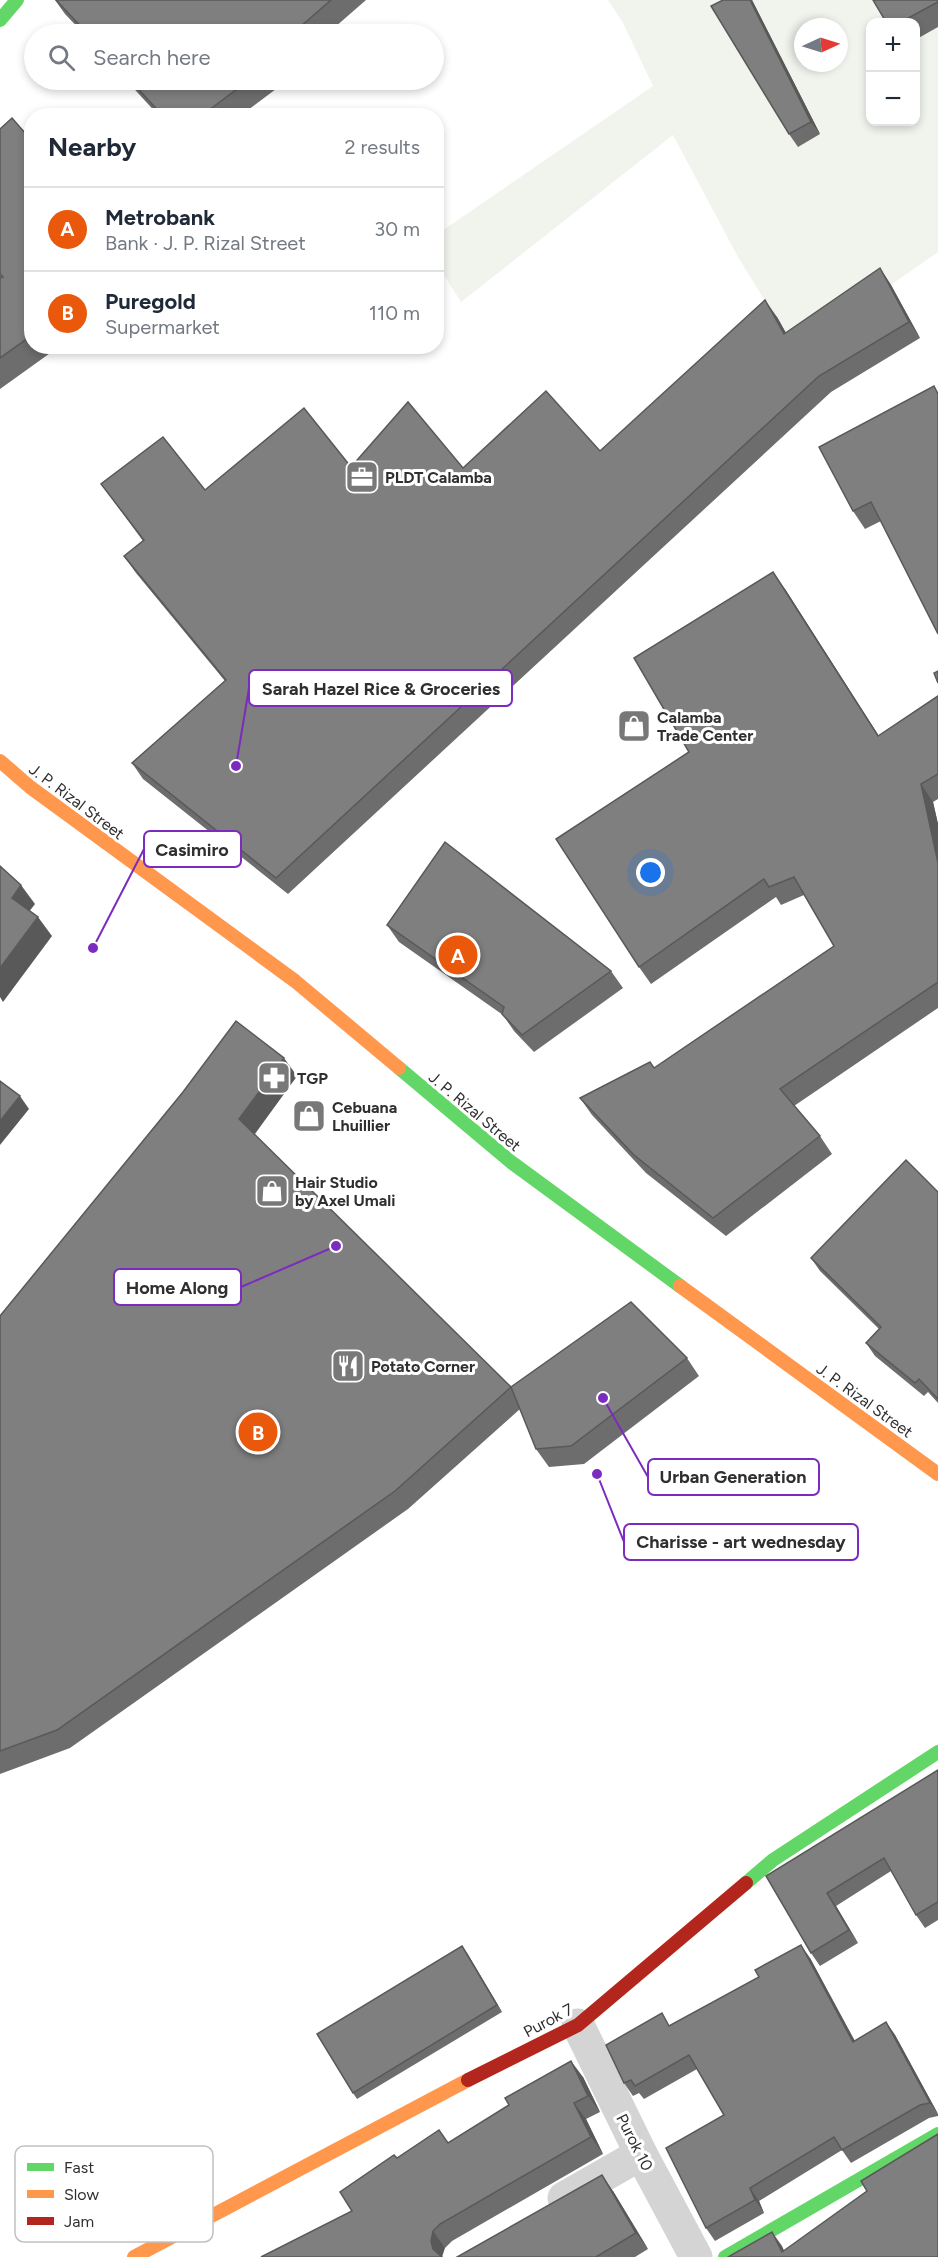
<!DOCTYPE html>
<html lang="en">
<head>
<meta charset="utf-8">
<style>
  :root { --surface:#fff; --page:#f2f2f3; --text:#1f2937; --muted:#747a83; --line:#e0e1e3; --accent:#ea580c }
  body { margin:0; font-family:Figtree,sans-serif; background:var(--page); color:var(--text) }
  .controls { position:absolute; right:18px; top:18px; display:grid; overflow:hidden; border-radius:12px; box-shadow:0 3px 9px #0003 }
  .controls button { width:54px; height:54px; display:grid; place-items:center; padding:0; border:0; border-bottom:2px solid var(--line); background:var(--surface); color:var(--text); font:30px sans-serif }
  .compass { position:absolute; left:794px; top:18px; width:54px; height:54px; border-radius:50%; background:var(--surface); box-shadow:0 3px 9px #0003; rotate:86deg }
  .you { position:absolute; left:651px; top:873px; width:21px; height:21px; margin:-15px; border:4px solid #fff; border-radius:50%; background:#1a73e8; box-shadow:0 0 0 9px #1a73e833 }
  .badge { display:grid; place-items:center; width:39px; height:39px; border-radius:50%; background:var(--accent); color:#fff; font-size:20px; font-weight:700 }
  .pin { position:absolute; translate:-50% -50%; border:3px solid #fff; box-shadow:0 2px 6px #0006 }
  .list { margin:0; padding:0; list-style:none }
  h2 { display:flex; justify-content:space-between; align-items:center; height:78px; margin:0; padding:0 24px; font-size:26px }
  h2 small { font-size:20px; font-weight:400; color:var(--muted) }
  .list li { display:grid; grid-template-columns:39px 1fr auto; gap:18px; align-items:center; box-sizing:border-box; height:84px; padding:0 24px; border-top:2px solid var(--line) }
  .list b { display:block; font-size:22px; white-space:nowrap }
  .list p { margin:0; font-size:20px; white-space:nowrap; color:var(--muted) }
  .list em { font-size:20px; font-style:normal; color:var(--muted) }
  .icon { flex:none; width:33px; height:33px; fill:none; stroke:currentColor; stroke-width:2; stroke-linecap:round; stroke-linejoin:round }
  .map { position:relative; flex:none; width:938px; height:2257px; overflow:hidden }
  .search { position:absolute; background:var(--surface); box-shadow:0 3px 9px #0003; left:24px; top:24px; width:420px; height:66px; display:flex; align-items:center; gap:15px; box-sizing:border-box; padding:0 21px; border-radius:33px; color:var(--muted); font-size:22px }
  .panel { position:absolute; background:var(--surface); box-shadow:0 3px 9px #0003; left:24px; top:108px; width:420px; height:246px; border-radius:24px }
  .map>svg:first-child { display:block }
  .green { fill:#f0f4ed; fill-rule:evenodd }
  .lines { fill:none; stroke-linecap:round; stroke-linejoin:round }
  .street { stroke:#d4d4d4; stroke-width:33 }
  .fast { stroke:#63d668; stroke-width:14 }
  .slow { stroke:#ff974d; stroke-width:14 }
  .jam { stroke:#b3261e; stroke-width:14 }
  .wall { fill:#6d6d6d }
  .shaded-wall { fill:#595959 }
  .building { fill:#7f7f7f; stroke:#595959; stroke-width:1.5 }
  .labels { text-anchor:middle; stroke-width:6; stroke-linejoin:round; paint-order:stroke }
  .poi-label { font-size:16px; font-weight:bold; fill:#2f2f2f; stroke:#fff; text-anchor:start }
  .street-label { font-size:16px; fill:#2f2f2f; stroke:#fff }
  .key { fill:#fff; stroke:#c1c1c1; stroke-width:1.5 }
  .key-label { font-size:16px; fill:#2f2f2f }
  .leader { fill:none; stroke:#7b2cbf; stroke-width:2 }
  .callout-dot { fill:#7b2cbf; stroke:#fff; stroke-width:2 }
  .callout { fill:#fff; stroke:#7b2cbf; stroke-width:2 }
  .callout-label { font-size:18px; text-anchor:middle; font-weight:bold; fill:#2f2f2f }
</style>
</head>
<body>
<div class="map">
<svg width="938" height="2257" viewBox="0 0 938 2257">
  <rect width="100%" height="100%" fill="#fff"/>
  <path class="green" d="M608,0H875L888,22H870V122H916V40L938,27V252L796,351L738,257L673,135L461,302L437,264L436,235L653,86L623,23ZM803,27H839V63H803Z"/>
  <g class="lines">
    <g class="street">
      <path d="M578,2025L641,2154L696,2257"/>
      <path d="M564,2198L641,2154"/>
    </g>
    <g class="fast">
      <path d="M0,20L17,0"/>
      <path d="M399,1068L511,1162L680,1286"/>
      <path d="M746,1883L773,1860L938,1752"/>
      <path d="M725,2257L938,2134"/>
    </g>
    <g class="slow">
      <path d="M0,761L30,787L295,981L399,1068"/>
      <path d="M680,1286L938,1474"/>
      <path d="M134,2257L468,2080"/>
    </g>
    <path class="jam" d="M468,2080L578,2025L746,1883"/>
  </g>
  <g class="wall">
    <path d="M55,0H366L327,34H84L65,14Z"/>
    <path d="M723,0H752L820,134L798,147L789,134Z"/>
    <path d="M938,0V27L915,40V22H886Z"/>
    <path d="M126,80H288L240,116H159Z"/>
    <path d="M0,129L32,141V346H60L0,389Z"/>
    <path d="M880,268L891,285L920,338L831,392L288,894L143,779L132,763L225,681L136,573L124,556L143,541L101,484L205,490L351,467L463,468L600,451L777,317L786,333Z"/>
    <path d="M938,392L881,521L865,529L853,511Z"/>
    <path d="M785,589L879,736L938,696V799L933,802L938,824V1008L794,1106L820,1136L832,1154L726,1236L646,1173L592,1115L580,1098L650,1062L654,1068L834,946L804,895L781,905L776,897L651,984L639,967L689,752Z"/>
    <path d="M387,925L611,971L623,988L534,1052L514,1031L503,1015L399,942Z"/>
    <path d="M297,1076L254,1134L511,1387L687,1358L699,1376L584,1464L549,1467L536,1449L520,1409L408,1509L70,1748L0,1774V1316Z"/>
    <path d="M938,1192V1403L928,1392L924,1396L875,1356L866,1343L879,1329L820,1271L811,1258Z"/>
    <path d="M938,1770V1920L925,1928L916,1915L891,1871L836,1906L858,1943L820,1966L811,1953L766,1876Z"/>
    <path d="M467,1953L502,2012L357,2099L353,2093Z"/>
    <path d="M810,1958L855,2041L886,2022L895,2035L938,2114V2116L929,2118L851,2163L842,2150L759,2201L764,2213L715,2241L706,2228L724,2115L697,2069L644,2099L639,2093L633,2096L624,2083L670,2025Z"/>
    <path d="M583,2077L600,2112L586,2119L603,2154L452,2241L445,2248L352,2211L397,2158L448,2143Z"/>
    <path d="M613,2191L648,2249L635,2257H457Z"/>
  </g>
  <g class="shaded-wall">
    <path d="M750,0H752L753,2L820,134L811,122Z"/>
    <path d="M880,268L891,285L920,338L909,322Z"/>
    <path d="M765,300L777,317L796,351L784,334Z"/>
    <path d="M773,572L785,589L890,754L878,736Z"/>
    <path d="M921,784L933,802L938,824V863Z"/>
    <path d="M21,885L35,904L25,917L12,898Z"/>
    <path d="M38,917L52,936L3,1002L0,997V968Z"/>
    <path d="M284,1058L297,1076L252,1138L239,1119Z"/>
    <path d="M20,1096L29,1109L0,1145V1121Z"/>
    <path d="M827,1893L836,1906L858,1943L849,1930Z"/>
    <path d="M801,1945L810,1958L862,2055L853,2042Z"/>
    <path d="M462,1946L467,1953L502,2012L497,2005Z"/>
    <path d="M886,2022L895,2035L938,2114L930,2103Z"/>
    <path d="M571,2061L583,2077L600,2112L588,2096Z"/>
    <path d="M574,2103L586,2119L603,2154L591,2137Z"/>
    <path d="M602,2175L613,2191L648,2249L636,2233Z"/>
    <path d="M750,2188L759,2201L764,2213L755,2200Z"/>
    <path d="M433,2231L445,2248L442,2257H438L433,2249L431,2241Z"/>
    <path d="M772,2232L782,2246L787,2257L782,2252Z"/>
  </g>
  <g class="building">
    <path d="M56,0H331L292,34H88Z"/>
    <path d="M723,0H750L811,122L789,134L711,6Z"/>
    <path d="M873,0H938V2L901,22H886Z"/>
    <path d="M130,80H249L201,116H163Z"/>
    <path d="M12,118L32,141V335L0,358V278L3,277L0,274V129Z"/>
    <path d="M880,268L909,322L819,376L276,878L132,763L226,680L124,556L144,540L101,484L163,437L205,490L304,408L351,467L408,402L463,468L546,391L600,451L765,300L784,334Z"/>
    <path d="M934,386L938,394V634L871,502L853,511L819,447Z"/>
    <path d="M773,572L878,736L938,696V774L921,784L938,863V982L780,1089L820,1136L713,1218L634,1155L580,1098L650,1062L654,1068L834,946L794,877L769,887L764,879L639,967L556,839L689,752L634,658Z"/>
    <path d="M938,671V683L934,673Z"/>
    <path d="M445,842L611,971L522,1035L502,1014L504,1007L387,925Z"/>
    <path d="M0,866L21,885L12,898L38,917L0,968Z"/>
    <path d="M236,1021L284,1058L239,1119L511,1387L395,1491L57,1730L0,1751V1316L183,1092Z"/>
    <path d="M0,1081L20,1096L0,1121Z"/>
    <path d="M906,1160L938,1192V1399L919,1379L915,1383L866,1343L881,1327L811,1258Z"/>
    <path d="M631,1302L687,1358L571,1446L536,1449L511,1387Z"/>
    <path d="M938,1770V1902L916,1915L884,1858L827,1893L849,1930L811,1953L766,1876Z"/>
    <path d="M801,1945L853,2042L886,2022L930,2103L920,2105L842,2150L834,2137L750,2188L755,2200L706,2228L666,2148L724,2115L689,2055L635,2086L631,2080L624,2083L606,2045L662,2013L669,2026L759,1977L755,1970Z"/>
    <path d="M462,1946L497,2005L353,2093L317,2034Z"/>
    <path d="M571,2061L588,2096L574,2103L591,2137L440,2224L433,2231L431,2241L433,2249L442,2257H261L352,2211L340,2192L394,2155L397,2158L439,2130L448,2143L509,2105L505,2098Z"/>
    <path d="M938,2134V2257H728L772,2232L782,2252L867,2191L861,2181Z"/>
    <path d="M602,2175L636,2233L596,2257H457Z"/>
  </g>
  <defs>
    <g id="office-square" transform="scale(1.725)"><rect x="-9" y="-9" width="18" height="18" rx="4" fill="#787878" stroke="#fff"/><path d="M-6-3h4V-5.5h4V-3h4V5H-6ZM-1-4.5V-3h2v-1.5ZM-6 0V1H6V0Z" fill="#fff"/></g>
    <g id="shop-square" transform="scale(1.725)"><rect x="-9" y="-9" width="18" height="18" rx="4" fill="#787878" stroke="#fff"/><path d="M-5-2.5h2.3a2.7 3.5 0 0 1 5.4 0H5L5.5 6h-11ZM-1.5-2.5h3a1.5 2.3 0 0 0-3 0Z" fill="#fff"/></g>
    <g id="pharmacy-square" transform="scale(1.725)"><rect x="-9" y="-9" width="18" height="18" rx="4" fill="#787878" stroke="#fff"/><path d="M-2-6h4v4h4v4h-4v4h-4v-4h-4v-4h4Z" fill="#fff"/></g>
    <g id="restaurant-square" transform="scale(1.725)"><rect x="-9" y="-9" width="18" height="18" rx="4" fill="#787878" stroke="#fff"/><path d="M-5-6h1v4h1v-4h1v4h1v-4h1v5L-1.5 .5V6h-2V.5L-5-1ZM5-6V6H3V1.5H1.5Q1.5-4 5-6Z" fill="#fff"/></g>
  </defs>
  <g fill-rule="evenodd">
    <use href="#office-square" x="362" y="477"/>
    <use href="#shop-square" x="634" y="726"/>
    <use href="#pharmacy-square" x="274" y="1078"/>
    <use href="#shop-square" x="309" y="1116"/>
    <use href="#shop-square" x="272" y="1191"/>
    <use href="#restaurant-square" x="348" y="1366"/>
  </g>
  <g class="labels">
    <g class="poi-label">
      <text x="385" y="483">PLDT Calamba</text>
      <text x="657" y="723">Calamba<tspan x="657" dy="18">Trade Center</tspan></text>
      <text x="297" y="1084">TGP</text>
      <text x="332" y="1113">Cebuana<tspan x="332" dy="18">Lhuillier</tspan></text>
      <text x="295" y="1188">Hair Studio<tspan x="295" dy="18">by Axel Umali</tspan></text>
      <text x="371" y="1372">Potato Corner</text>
    </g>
    <g class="street-label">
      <text transform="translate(77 801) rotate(37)" y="6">J. P. Rizal Street</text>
      <text transform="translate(475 1111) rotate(40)" y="6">J. P. Rizal Street</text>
      <text transform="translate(865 1400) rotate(36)" y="6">J. P. Rizal Street</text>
      <text transform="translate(548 2020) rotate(-28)" y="6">Purok 7</text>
      <text transform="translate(635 2142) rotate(63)" y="6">Purok 10</text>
    </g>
  </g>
  <rect x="15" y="2146" width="198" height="96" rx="9" class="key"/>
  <rect x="27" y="2163" width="27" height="8" fill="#63d668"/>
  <rect x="27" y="2190" width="27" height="8" fill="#ff974d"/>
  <rect x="27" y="2217" width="27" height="8" fill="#b3261e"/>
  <g class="key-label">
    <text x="64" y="2173">Fast</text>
    <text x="64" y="2200">Slow</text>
    <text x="64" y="2227">Jam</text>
  </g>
  <path class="leader" d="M236 766L249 688M93 948L144 849M336 1246L241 1287M603 1398L648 1477M597 1474L624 1542"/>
  <g class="callout-dot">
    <circle cx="236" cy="766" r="6"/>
    <circle cx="93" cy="948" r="6"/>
    <circle cx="336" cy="1246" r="6"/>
    <circle cx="603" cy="1398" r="6"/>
    <circle cx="597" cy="1474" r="6"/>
  </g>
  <g class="callout">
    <rect x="249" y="670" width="263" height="36" rx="6"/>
    <rect x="144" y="831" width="97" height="36" rx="6"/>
    <rect x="114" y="1269" width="127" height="36" rx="6"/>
    <rect x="648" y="1459" width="171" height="36" rx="6"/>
    <rect x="624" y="1524" width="234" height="36" rx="6"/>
  </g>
  <g class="callout-label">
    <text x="381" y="695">Sarah Hazel Rice &amp; Groceries</text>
    <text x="192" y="856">Casimiro</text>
    <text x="177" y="1294">Home Along</text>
    <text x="733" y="1483">Urban Generation</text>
    <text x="741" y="1548">Charisse - art wednesday</text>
  </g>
</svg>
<div class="controls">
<button>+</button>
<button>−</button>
</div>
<svg class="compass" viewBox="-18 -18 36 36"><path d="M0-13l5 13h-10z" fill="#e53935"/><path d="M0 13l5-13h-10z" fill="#747a83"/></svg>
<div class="you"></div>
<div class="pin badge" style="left:458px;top:955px">A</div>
<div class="pin badge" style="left:258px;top:1432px">B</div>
<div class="search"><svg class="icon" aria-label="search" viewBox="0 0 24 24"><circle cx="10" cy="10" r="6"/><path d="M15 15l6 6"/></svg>Search here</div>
<section class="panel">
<h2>Nearby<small>2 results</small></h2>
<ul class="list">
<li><span class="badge">A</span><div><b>Metrobank</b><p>Bank · J. P. Rizal Street</p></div><em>30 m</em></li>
<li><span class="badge">B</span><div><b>Puregold</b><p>Supermarket</p></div><em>110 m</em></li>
</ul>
</section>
</div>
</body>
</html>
